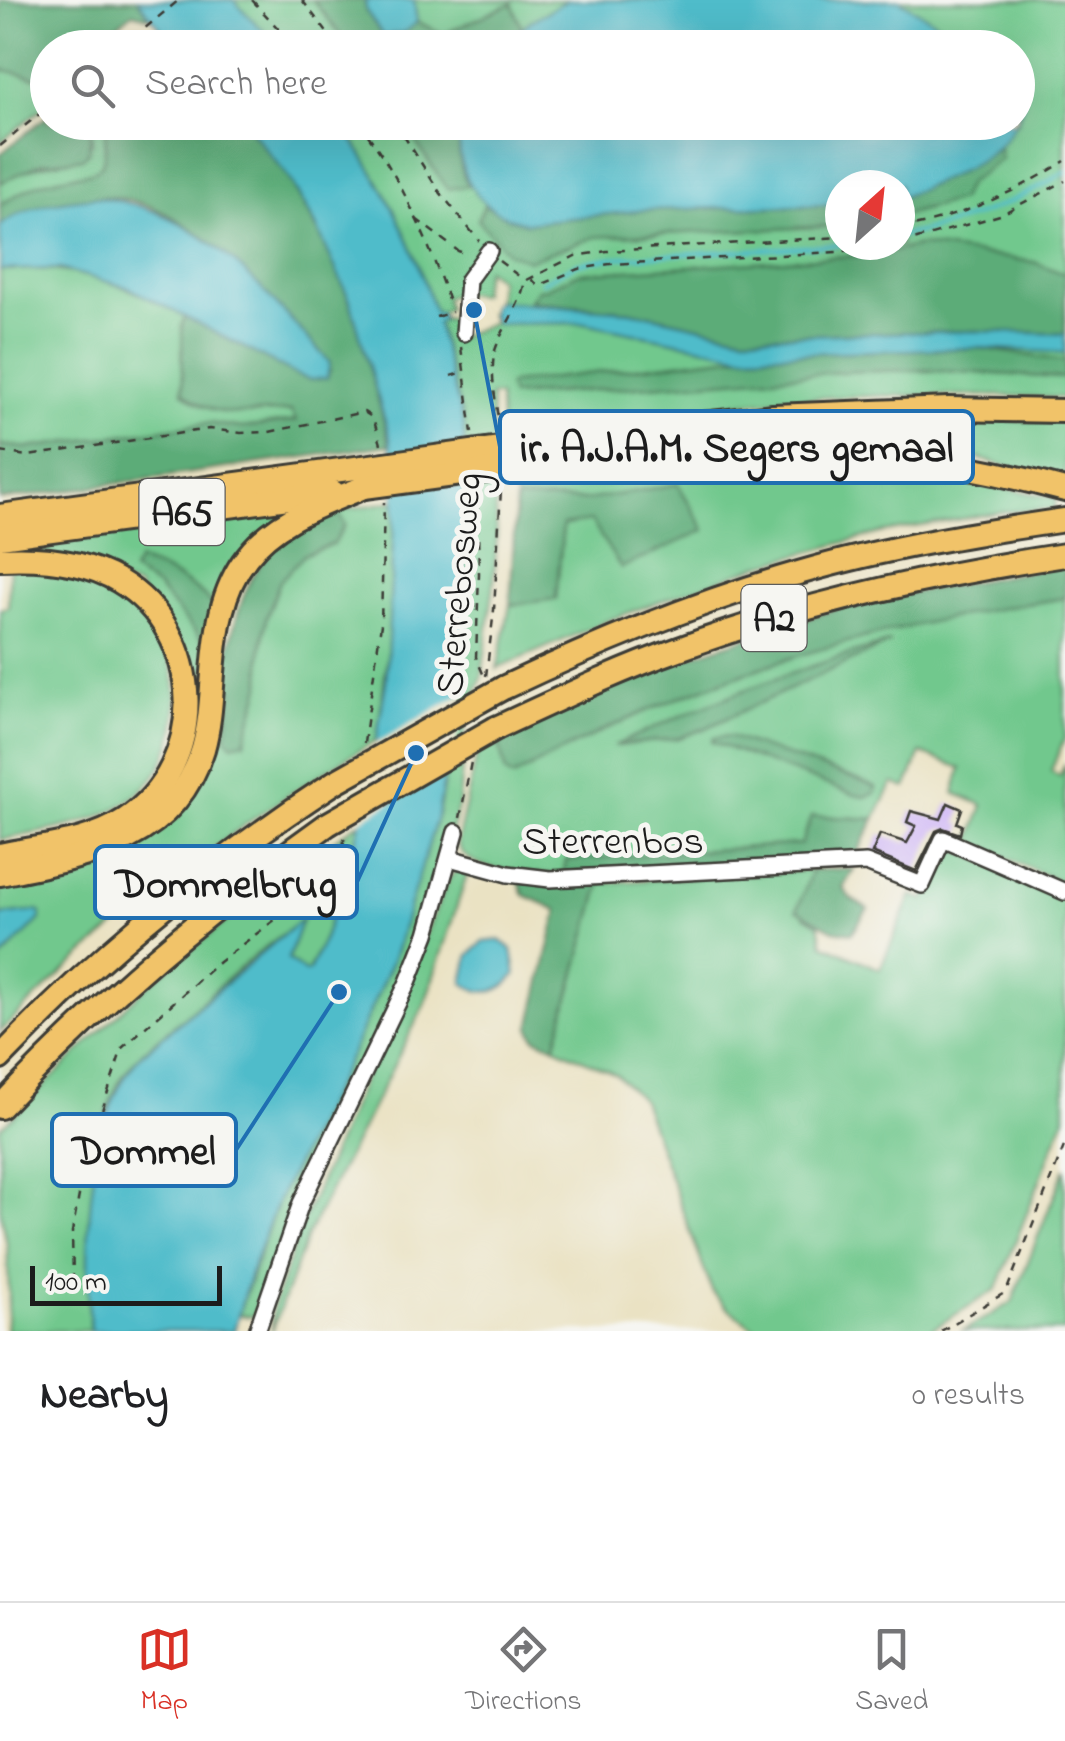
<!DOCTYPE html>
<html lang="en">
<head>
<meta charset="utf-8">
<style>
  :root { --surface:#fff; --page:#f6f6f6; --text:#202124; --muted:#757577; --line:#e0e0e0; --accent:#d93025 }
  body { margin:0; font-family:"Indie Flower",sans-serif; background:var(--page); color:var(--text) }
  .compass { position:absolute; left:825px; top:170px; width:90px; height:90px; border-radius:50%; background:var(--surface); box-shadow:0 10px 40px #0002; rotate:27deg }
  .scale { position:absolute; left:30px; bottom:25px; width:192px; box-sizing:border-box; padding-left:10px; border:5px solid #1c1c1c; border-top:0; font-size:28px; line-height:35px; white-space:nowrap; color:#1c1c1c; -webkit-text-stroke:8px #f6f6f2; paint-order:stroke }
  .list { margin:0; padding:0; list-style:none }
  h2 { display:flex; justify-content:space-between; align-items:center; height:130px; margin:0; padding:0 40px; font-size:42px }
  h2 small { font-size:32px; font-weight:400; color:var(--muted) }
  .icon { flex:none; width:55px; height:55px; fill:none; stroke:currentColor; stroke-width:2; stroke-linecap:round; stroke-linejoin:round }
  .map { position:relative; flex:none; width:1065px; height:1331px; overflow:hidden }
  .search { position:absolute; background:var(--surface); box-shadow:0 10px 40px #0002; left:30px; right:30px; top:30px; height:110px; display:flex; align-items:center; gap:25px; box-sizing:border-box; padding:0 35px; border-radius:55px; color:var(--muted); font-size:38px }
  .sheet { height:270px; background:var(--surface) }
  nav { display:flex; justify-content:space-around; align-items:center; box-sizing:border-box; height:140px; border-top:2px solid var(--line); background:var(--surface); font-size:28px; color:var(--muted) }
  nav a { display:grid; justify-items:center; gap:5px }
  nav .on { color:var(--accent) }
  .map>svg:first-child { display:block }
  .green { fill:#71c88d; stroke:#467254; stroke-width:2.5; fill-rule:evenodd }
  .forest { fill:#5cac78; stroke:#3c644a; stroke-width:2.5 }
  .water { fill:#50bcca; stroke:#366c73; stroke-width:2.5 }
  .pier { fill:#eae2c3 }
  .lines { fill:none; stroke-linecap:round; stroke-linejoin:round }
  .stream { stroke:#50bcca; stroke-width:4 }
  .building { fill:#c9acf7 }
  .minor-casing { stroke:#3b3a35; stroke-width:20 }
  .highway-casing { stroke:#3b3a35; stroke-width:28 }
  .path { stroke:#3b3a35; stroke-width:2.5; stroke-dasharray:8 8; stroke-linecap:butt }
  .minor { stroke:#fff; stroke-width:15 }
  .highway { stroke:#f1c369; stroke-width:22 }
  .highway-bridge-casing { stroke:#3b3a35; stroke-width:28; stroke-linecap:butt }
  .highway-bridge { stroke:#f1c369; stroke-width:22 }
  .labels { text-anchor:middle; stroke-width:10; stroke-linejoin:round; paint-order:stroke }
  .shield { fill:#f6f6f2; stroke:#5d5d5c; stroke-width:2.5 }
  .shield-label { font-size:38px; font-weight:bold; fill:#1c1c1c }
  .street-label { font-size:40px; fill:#1c1c1c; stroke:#f6f6f2 }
  .leader { fill:none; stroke:#1f6fb2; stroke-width:4 }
  .callout-dot { fill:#1f6fb2; stroke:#f6f6f2; stroke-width:4 }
  .callout { fill:#f6f6f2; stroke:#1f6fb2; stroke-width:4 }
  .callout-label { font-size:42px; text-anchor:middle; font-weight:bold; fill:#1c1c1c }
</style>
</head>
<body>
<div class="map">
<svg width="1065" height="1331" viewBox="0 0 1065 1331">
  <rect width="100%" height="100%" fill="#f6f6f2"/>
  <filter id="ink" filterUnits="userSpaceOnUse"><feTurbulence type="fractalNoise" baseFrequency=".01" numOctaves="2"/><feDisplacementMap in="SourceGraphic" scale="20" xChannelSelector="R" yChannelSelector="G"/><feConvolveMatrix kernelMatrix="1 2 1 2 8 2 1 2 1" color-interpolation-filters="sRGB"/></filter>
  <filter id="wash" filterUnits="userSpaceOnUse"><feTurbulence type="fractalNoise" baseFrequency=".0048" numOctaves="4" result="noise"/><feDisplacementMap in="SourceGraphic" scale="40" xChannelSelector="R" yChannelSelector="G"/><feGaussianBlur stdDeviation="2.25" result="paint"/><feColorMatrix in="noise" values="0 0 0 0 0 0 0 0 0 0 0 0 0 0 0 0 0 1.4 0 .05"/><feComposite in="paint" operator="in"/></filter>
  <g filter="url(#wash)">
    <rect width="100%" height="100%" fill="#eae2c3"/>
    <g class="green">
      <path d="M233,0H1065V363L1001,359L510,393L512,396C622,390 732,377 842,372C916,368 991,374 1065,378V398C941,393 815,394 691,408C628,415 565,426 502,434L499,396H491L497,533L494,583L482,677L466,723L459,804L422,930L404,978L297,1200L253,1317L238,1315L278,1200L353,1050L394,956L438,814L460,694L465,625L464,424L437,322L341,123L1018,122V48L276,47ZM840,185H900V245H840ZM486,269L499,279L496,300L489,314L494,322L456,338L450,318L441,319L440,313L448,309L445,298L460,293L480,295Z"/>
      <path d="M0,69L48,80L47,104L0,143Z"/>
      <path d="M92,123H106C106,184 101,167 51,180C33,184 16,195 0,205V183C27,167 53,162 83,158L92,142Z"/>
      <path d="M32,269C88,270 136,289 185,316L182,325L183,392C216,422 249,413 291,411L297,421L242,428L208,423L28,448L0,445V270Z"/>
      <path d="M905,420H1065V473L1061,481L954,452L836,437L694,438L794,425Z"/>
      <path d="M766,460L893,467L1057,498L1054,509L1002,512L880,533L760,565L609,620L497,669L510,605L556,598L563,525L591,520L678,484L587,500L516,499L515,482L648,466Z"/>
      <path d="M395,501L388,651L377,740C236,821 116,919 0,1032V960L40,919L41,913L0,915V879L168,816L222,684L232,690V700L245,741L261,686V654L266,619L280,581L305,554L333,544L345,525L337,511Z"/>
      <path d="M293,510L217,608C194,585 169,570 138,561L133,571L158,588L210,649L197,731L190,749L195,702L138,587L0,549Z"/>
      <path d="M10,563C45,569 82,572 114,589C182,624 199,736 143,789C106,825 48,830 0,840V609L8,607Z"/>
      <path d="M1065,598V737L1051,771L1060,776L1065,764V884L970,842L983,805L954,793L961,768L921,753L906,788L893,783L875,819L812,816L802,844L567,860L563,875C536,873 463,875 457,842L478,750L498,740L506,773L514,777C687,679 868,626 1065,598ZM882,645L706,728L679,738L618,746L640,734L843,656Z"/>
      <path d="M358,823V832L325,936L308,971L305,972L288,959L301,922C258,949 221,985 183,1018C164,1034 142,1050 127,1070C87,1123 86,1265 90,1331H6L9,1295L7,1245L0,1208V1128L151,982L270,886Z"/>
      <path d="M948,846L1065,896V1117L997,1289L929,1331H758L725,1306L712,1291L642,1100L616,1074L555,1047L601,883L812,870L804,915L819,924L823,944L880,969L912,895L924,900Z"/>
      <path d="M458,868L469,869L424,1006L307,1236L272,1331L273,1306L302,1223L449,879Z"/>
      <path d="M1065,1168V1331H963L1012,1302Z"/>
    </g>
    <g class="forest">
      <path d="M0,0H138L151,18L133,13L89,47L48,48L47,80L0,69Z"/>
      <path d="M313,0H365L366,12L405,32L417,22L444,34L512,3L522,28L501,47H350Z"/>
      <path d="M47,116L48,122L92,123L89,152L83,158L42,163L0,183V154Z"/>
      <path d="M106,123H245L288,177L334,260L360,329L390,445L0,500V445L28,448L208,423L242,428L296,421L291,411C249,413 217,422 183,392L182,324L185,316L299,376L311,380L327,377C332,368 330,363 324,356C270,298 184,191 96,197C71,199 26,218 0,226V205C16,195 33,184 51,180C100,167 106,184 106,123Z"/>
      <path d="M403,123H460C458,143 458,168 469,186L447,189Z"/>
      <path d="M999,148L1001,159L968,183L960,200L900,216V198Z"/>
      <path d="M484,205L511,219L526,223L646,210L840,205V226L595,237L529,260L508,253L478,220Z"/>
      <path d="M921,245L1034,262L1065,274V334L977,331L744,336L631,311L529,301L538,289L546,288L579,273L881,254Z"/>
      <path d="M980,348L1065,361V378L925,370L842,372L511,396L508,386L512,383L742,355Z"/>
      <path d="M678,484L705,530L621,568L591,521L563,525L556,599L510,605L516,499L587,500Z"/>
      <path d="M337,511L345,525L333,544L305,554L280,581L266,619L261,654V686L245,741L233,744L226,738L232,691L222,684C237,605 249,536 337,511Z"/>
      <path d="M138,561C169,570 194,585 217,608L210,649L158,588L132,571Z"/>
      <path d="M1065,565V598C868,626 687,679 513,777L506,773L498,740L636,674L850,604Z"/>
      <path d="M891,642L706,728L679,738L614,746C703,703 796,669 891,642Z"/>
      <path d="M729,736L858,780L876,787L875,793L865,797L855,795L712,742L714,738Z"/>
      <path d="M812,816L875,819L855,858L563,875L566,860L801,844Z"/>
      <path d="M854,869L843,888L851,899L868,909L852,933L833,930L797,910L812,870Z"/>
      <path d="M518,879L601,883L555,1047L535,1038L530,1027L558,910L524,895Z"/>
    </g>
    <g class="water">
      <path d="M138,0H233L279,47H175Z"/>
      <path d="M365,0H414L417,22L405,32L383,36L366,11Z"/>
      <path d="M568,0H899L977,47H501L529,22Z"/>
      <path d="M1018,73L1027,84C1020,156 958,172 900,198V185H840V205L646,210L526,223C475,211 454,174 460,123L1018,122Z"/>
      <path d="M245,123H341C385,185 412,240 435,313L440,312L443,320L437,323L464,425L465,625L460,694L438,814L394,956L353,1050L278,1200L249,1277L234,1331H90C85,1250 84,1116 142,1054L302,919L288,959L305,972L309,971L325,936L358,832L370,778L386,681L395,501L390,439L350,301L314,221L288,177Z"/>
      <path d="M95,197C201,208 256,283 324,356L330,363L327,378L311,380L299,376L129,288L60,269L0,270V226C26,204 62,200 95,197Z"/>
      <path d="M497,301L631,311L744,336L977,331L1065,334V353L980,348L742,355L585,323L496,324L491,315L492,305Z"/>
      <path d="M38,911L41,913L40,919L0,960V915Z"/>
      <path d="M499,940L512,949L516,974C501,994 483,997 463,983L469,955L483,942Z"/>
    </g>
    <path class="pier" d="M465,692L452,765L353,825L371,746Z"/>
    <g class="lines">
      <g class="stream">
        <path d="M900,236C959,225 1014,204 1065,172"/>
        <path d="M542,282L576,264L609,258L840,245"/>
      </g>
    </g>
    <g id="blocks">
      <path class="building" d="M948,803L962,809L957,823L962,825L960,834L943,828L936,831L916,871L872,853L880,834L907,843L916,826L907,822L911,811L941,819Z"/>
    </g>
  </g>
  <g filter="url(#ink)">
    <use href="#blocks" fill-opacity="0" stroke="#3b3a35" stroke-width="2.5"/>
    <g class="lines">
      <g class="minor-casing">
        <g id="minor">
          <path d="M464,333L468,280L489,251"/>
          <path d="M450,858L508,874L550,879L866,863L922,885L943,839L1065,892"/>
          <path d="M257,1331L301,1203L408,982L427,934L456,832"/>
        </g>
      </g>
      <g class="highway-casing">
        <g id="highway">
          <path d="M529,444L773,416L949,409L1065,411"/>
          <path d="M530,465C595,457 661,448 727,447C841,444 955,460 1065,490"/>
          <path d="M0,516L363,467"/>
          <path d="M0,537L333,492"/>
          <path d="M0,559C40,557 84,560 119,581C206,633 210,764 125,820C89,844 42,846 0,855"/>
          <path d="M503,688C600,642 699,601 802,572C888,547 977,533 1065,520"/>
          <path d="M496,728C557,700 617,671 679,649C804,603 933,575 1065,555"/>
          <path d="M0,874C84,857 174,844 203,749C210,724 211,699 213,673C216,633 221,590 247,557C276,519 322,505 364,487"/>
          <path d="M0,1058C100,953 213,861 335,782"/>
          <path d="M0,1107C102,999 207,910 328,824"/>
        </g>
      </g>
      <g class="path">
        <path d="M252,0L296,48"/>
        <path d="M302,0L339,48"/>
        <path d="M121,48L179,0"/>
        <path d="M358,122C400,174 428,240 449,302"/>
        <path d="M395,122L439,191L479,241"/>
        <path d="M0,146L48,107"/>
        <path d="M416,219L458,251L467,254"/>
        <path d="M900,229C960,217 1013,194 1065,161"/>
        <path d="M900,244L1000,215L1065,181"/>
        <path d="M499,261L524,280"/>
        <path d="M532,279L538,286L579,269L610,264L837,252L898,245"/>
        <path d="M527,280L575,256L607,251L840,237"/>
        <path d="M436,317L452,312"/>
        <path d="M461,347L472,433"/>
        <path d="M451,376L464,372"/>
        <path d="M499,431C498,406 487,369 497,345C506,322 521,305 525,280"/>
        <path d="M0,452L28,456L209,429L241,433L269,432L364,412L373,418L381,444"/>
        <path d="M477,491L479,574L476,657L484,676"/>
        <path d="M486,676L494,610L501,489"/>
        <path d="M364,743L381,624L384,502"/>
        <path d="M460,818L471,762"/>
        <path d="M73,1282L72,1232L85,1164L122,1048L219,962L328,880L342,854L345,834"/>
        <path d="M941,1331L1006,1292L1065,1144"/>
      </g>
      <use href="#minor" class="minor"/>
      <use href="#highway" class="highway"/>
      <g class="highway-bridge-casing">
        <g id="highway-bridge">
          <path d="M363,467L529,444"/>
          <path d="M364,487L530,465"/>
          <path d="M335,782L503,688"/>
          <path d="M328,824L496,728"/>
        </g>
      </g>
      <use href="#highway-bridge" class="highway-bridge"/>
    </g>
  </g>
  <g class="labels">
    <g class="shield">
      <rect x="139.5" y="479" width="85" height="66" rx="8"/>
      <rect x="741.5" y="585" width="65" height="66" rx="8"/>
    </g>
    <g class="shield-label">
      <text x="182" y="525">A65</text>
      <text x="774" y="631">A2</text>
    </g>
    <g class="street-label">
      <text transform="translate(457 584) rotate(-85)" y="14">Sterrebosweg</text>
      <text x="613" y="853">Sterrenbos</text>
    </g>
  </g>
  <path class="leader" d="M474 310L500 447M416 753L357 882M339 992L236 1150"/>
  <g class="callout-dot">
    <circle cx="474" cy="310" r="10"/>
    <circle cx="416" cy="753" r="10"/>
    <circle cx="339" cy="992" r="10"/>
  </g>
  <g class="callout">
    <rect x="500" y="411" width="473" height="72" rx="10"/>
    <rect x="95" y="846" width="262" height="72" rx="10"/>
    <rect x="52" y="1114" width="184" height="72" rx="10"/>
  </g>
  <g class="callout-label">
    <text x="737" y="461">ir. A.J.A.M. Segers gemaal</text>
    <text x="226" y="897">Dommelbrug</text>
    <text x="144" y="1164">Dommel</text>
  </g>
</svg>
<svg class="compass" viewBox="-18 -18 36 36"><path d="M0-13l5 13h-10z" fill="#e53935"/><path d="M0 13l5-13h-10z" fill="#757577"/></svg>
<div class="scale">100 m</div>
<div class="search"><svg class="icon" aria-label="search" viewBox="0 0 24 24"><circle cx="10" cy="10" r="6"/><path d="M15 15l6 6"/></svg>Search here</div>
</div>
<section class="sheet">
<h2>Nearby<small>0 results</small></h2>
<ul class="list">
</ul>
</section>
<nav>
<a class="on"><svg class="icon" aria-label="map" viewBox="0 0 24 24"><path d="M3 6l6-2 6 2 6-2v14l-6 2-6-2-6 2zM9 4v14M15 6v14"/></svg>Map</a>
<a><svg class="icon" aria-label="directions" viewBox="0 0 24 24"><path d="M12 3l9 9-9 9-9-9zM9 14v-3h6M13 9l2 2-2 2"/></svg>Directions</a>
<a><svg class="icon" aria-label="saved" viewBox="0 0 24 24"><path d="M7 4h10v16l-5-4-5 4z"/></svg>Saved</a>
</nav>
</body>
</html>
